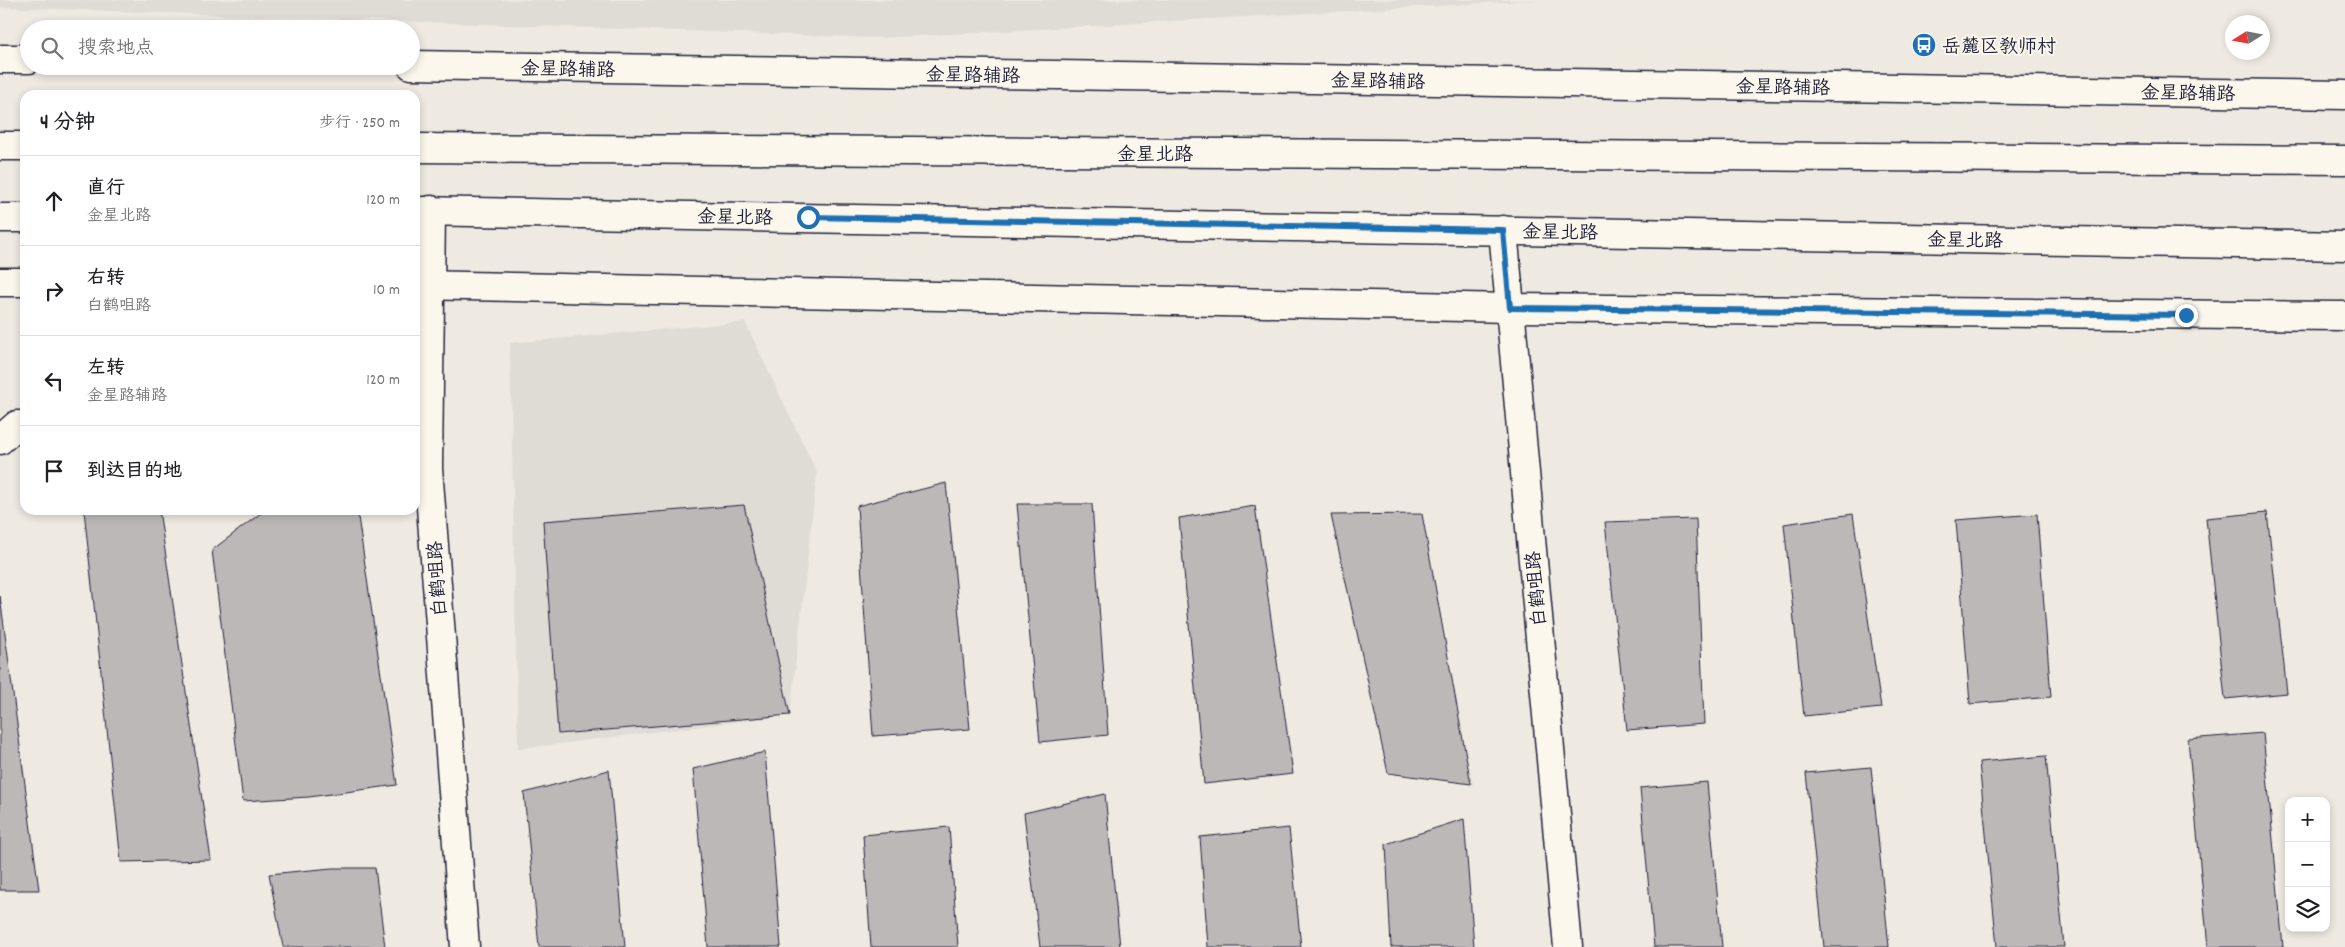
<!DOCTYPE html>
<html lang="zh">
<head>
<meta charset="utf-8">
<style>
  :root { --surface:#fff; --page:#f2f2f2; --text:#202124; --muted:#757577; --line:#e0e0e0 }
  body { margin:0; font-family:Dekko,"LXGW WenKai TC",sans-serif; background:var(--page); color:var(--text) }
  .controls { position:absolute; right:15px; bottom:15px; display:grid; overflow:hidden; border-radius:10px; box-shadow:0 2px 8px #0003 }
  .controls button { width:45px; height:45px; display:grid; place-items:center; padding:0; border:0; border-bottom:1px solid var(--line); background:var(--surface); color:var(--text); font:25px sans-serif }
  .compass { position:absolute; left:2225px; top:15px; width:45px; height:45px; border-radius:50%; background:var(--surface); box-shadow:0 2px 8px #0003; rotate:259deg }
  .stop { position:absolute; width:15px; height:15px; margin:-11px; border:4px solid #1f6fb2; border-radius:50%; background:#fff }
  .stop.end { background:#1f6fb2; border-color:#fff; box-shadow:0 1px 5px #0008 }
  .list { margin:0; padding:0; list-style:none }
  h2 { display:flex; justify-content:space-between; align-items:center; height:65px; margin:0; padding:0 20px; font-size:21px }
  h2 small { font-size:16px; font-weight:400; color:var(--muted) }
  .list li { display:grid; grid-template-columns:32px 1fr auto; gap:15px; align-items:center; box-sizing:border-box; height:90px; padding:0 20px; border-top:1px solid var(--line) }
  .list b { display:block; font-size:19px; white-space:nowrap }
  .list p { margin:0; font-size:16px; white-space:nowrap; color:var(--muted) }
  .list em { font-size:16px; font-style:normal; color:var(--muted) }
  .icon { flex:none; width:28px; height:28px; fill:none; stroke:currentColor; stroke-width:2; stroke-linecap:round; stroke-linejoin:round }
  .map { position:relative; flex:none; width:2345px; height:947px; overflow:hidden }
  .search { position:absolute; background:var(--surface); box-shadow:0 2px 8px #0003; left:20px; top:20px; width:400px; height:55px; display:flex; align-items:center; gap:12px; box-sizing:border-box; padding:0 18px; border-radius:28px; color:var(--muted); font-size:19px }
  .panel { position:absolute; background:var(--surface); box-shadow:0 2px 8px #0003; left:20px; top:90px; width:400px; height:425px; border-radius:15px }
  .map>svg:first-child { display:block }
  .built { fill:#dfdbd5 }
  .building { fill:#bcb8b8; stroke:#22223b }
  .lines { fill:none; stroke-linecap:round; stroke-linejoin:round }
  .street-casing { stroke:#22223b; stroke-width:31 }
  .secondary-casing { stroke:#22223b; stroke-width:31 }
  .primary-casing { stroke:#22223b; stroke-width:31 }
  .street { stroke:#fbf7ec; stroke-width:28 }
  .secondary { stroke:#fbf7ec; stroke-width:28 }
  .primary { stroke:#fbf7ec; stroke-width:28 }
  .route { stroke:#1f6fb2; stroke-width:6 }
  .labels { text-anchor:middle; stroke-width:4; stroke-linejoin:round; paint-order:stroke }
  .poi-label { font-size:19px; fill:#22223b; stroke:#fbf7ec; text-anchor:start }
  .street-label { font-size:19px; fill:#22223b; stroke:#fbf7ec }
</style>
</head>
<body>
<div class="map">
<svg width="2345" height="947" viewBox="0 0 2345 947">
  <rect width="100%" height="100%" fill="#eeeae2"/>
  <filter id="ink" filterUnits="userSpaceOnUse"><feTurbulence type="fractalNoise" baseFrequency=".02" numOctaves="2"/><feDisplacementMap in="SourceGraphic" scale="10" xChannelSelector="R" yChannelSelector="G"/><feConvolveMatrix kernelMatrix="1 2 1 2 8 2 1 2 1" color-interpolation-filters="sRGB"/></filter>
  <g filter="url(#ink)">
    <g class="built">
      <path d="M0,0H1538L881,38L0,7Z"/>
      <path d="M745,322L817,473L790,715L518,749L510,343Z"/>
    </g>
    <g class="building">
      <path d="M946,483L970,729L873,736L857,506Z"/>
      <path d="M1017,504H1092L1108,735L1040,742Z"/>
      <path d="M744,505L790,715L558,734L543,521Z"/>
      <path d="M1255,506L1293,774L1204,784L1179,518Z"/>
      <path d="M84,510H159L211,860L121,862Z"/>
      <path d="M265,510H357L397,785L309,797L243,801L212,550Z"/>
      <path d="M2267,512L2287,693L2225,699L2206,518Z"/>
      <path d="M1422,514L1471,784L1388,773L1331,515Z"/>
      <path d="M1853,514L1881,708L1804,716L1784,524Z"/>
      <path d="M2037,514L2051,697L1970,704L1956,520Z"/>
      <path d="M1696,519L1704,724L1627,730L1605,522Z"/>
      <path d="M0,596L39,890H0Z"/>
      <path d="M2263,733L2283,947H2208L2188,739Z"/>
      <path d="M765,752L781,947H708L693,769Z"/>
      <path d="M2046,756L2064,947H1997L1979,762Z"/>
      <path d="M1871,767L1889,947H1824L1806,773Z"/>
      <path d="M609,770L625,947H539L524,793Z"/>
      <path d="M1707,782L1722,947H1654L1640,788Z"/>
      <path d="M1105,794L1120,947H1040L1024,813Z"/>
      <path d="M1464,819L1474,947H1391L1386,844Z"/>
      <path d="M949,827L958,947H871L863,835Z"/>
      <path d="M1289,828L1301,947H1208L1200,837Z"/>
      <path d="M332,868H375L385,947H283L269,874Z"/>
    </g>
    <g class="lines">
      <g class="street-casing">
        <g id="street">
          <path d="M431,210L428,468L465,947"/>
          <path d="M1503,230L1568,947"/>
          <path d="M0,440L17,425L25,426"/>
        </g>
      </g>
      <g class="secondary-casing">
        <g id="secondary">
          <path d="M0,59H29"/>
          <path d="M411,65L2345,95"/>
          <path d="M0,282H25"/>
          <path d="M415,285L1510,308L2345,316"/>
        </g>
      </g>
      <g class="primary-casing">
        <g id="primary">
          <path d="M0,146H25"/>
          <path d="M415,148L2345,160"/>
          <path d="M415,211L2345,246"/>
          <path d="M0,218H25"/>
        </g>
      </g>
      <use href="#street" class="street"/>
      <use href="#secondary" class="secondary"/>
      <use href="#primary" class="primary"/>
    </g>
  </g>
  <g class="lines" filter="url(#ink)">
    <path class="route" d="M808,217L1503,230L1510,308L2186,315"/>
  </g>
  <defs>
    <g id="bus-disc" transform="scale(1.25)"><circle r="9.5" fill="#1f6fb2" stroke="#fbf7ec"/><path d="M-5-6H5V4H4V6H2V4H-2V6H-4V4H-5ZM-3.5-4V0h7V-4ZM-3.5 1.2v1.5H-2V1.2ZM2 1.2v1.5H3.5V1.2Z" fill="#fff"/></g>
  </defs>
  <g fill-rule="evenodd">
    <use href="#bus-disc" x="1924" y="45"/>
  </g>
  <g class="labels">
    <g class="poi-label">
      <text x="1942" y="52">岳麓区教师村</text>
    </g>
    <g class="street-label">
      <text transform="translate(568 68) rotate(1)" y="7">金星路辅路</text>
      <text transform="translate(973 74) rotate(1)" y="7">金星路辅路</text>
      <text transform="translate(1378 80) rotate(1)" y="7">金星路辅路</text>
      <text transform="translate(1783 86) rotate(1)" y="7">金星路辅路</text>
      <text transform="translate(2188 92) rotate(1)" y="7">金星路辅路</text>
      <text x="1155" y="160">金星北路</text>
      <text transform="translate(735 216) rotate(1)" y="7">金星北路</text>
      <text transform="translate(1560 231) rotate(1)" y="7">金星北路</text>
      <text transform="translate(1965 239) rotate(1)" y="7">金星北路</text>
      <text transform="translate(436 579) rotate(-94)" y="7">白鹤咀路</text>
      <text transform="translate(1535 589) rotate(-95)" y="7">白鹤咀路</text>
    </g>
  </g>
</svg>
<div class="controls">
<button>+</button>
<button>−</button>
<button><svg class="icon" aria-label="layers" viewBox="0 0 24 24"><path d="M12 4l9 5-9 5-9-5zM3 14l9 5 9-5"/></svg></button>
</div>
<svg class="compass" viewBox="-18 -18 36 36"><path d="M0-13l5 13h-10z" fill="#e53935"/><path d="M0 13l5-13h-10z" fill="#757577"/></svg>
<div class="stop" style="left:808px;top:217px"></div>
<div class="stop end" style="left:2186px;top:315px"></div>
<div class="search"><svg class="icon" aria-label="search" viewBox="0 0 24 24"><circle cx="10" cy="10" r="6"/><path d="M15 15l6 6"/></svg>搜索地点</div>
<section class="panel">
<h2>4 分钟<small>步行 · 250 m</small></h2>
<ul class="list">
<li><svg class="icon" aria-label="ahead" viewBox="0 0 24 24"><path d="M12 20V5M6 11l6-6 6 6"/></svg><div><b>直行</b><p>金星北路</p></div><em>120 m</em></li>
<li><svg class="icon" aria-label="right" viewBox="0 0 24 24"><path d="M7 20v-9h11M14 6l5 5-5 5"/></svg><div><b>右转</b><p>白鹤咀路</p></div><em>10 m</em></li>
<li><svg class="icon" aria-label="left" viewBox="0 0 24 24"><path d="M17 20v-9H6M10 6l-5 5 5 5"/></svg><div><b>左转</b><p>金星路辅路</p></div><em>120 m</em></li>
<li><svg class="icon" aria-label="arrive" viewBox="0 0 24 24"><path d="M6 21V4h12l-3 4 3 4H6"/></svg><div><b>到达目的地</b></div></li>
</ul>
</section>
</div>
</body>
</html>
